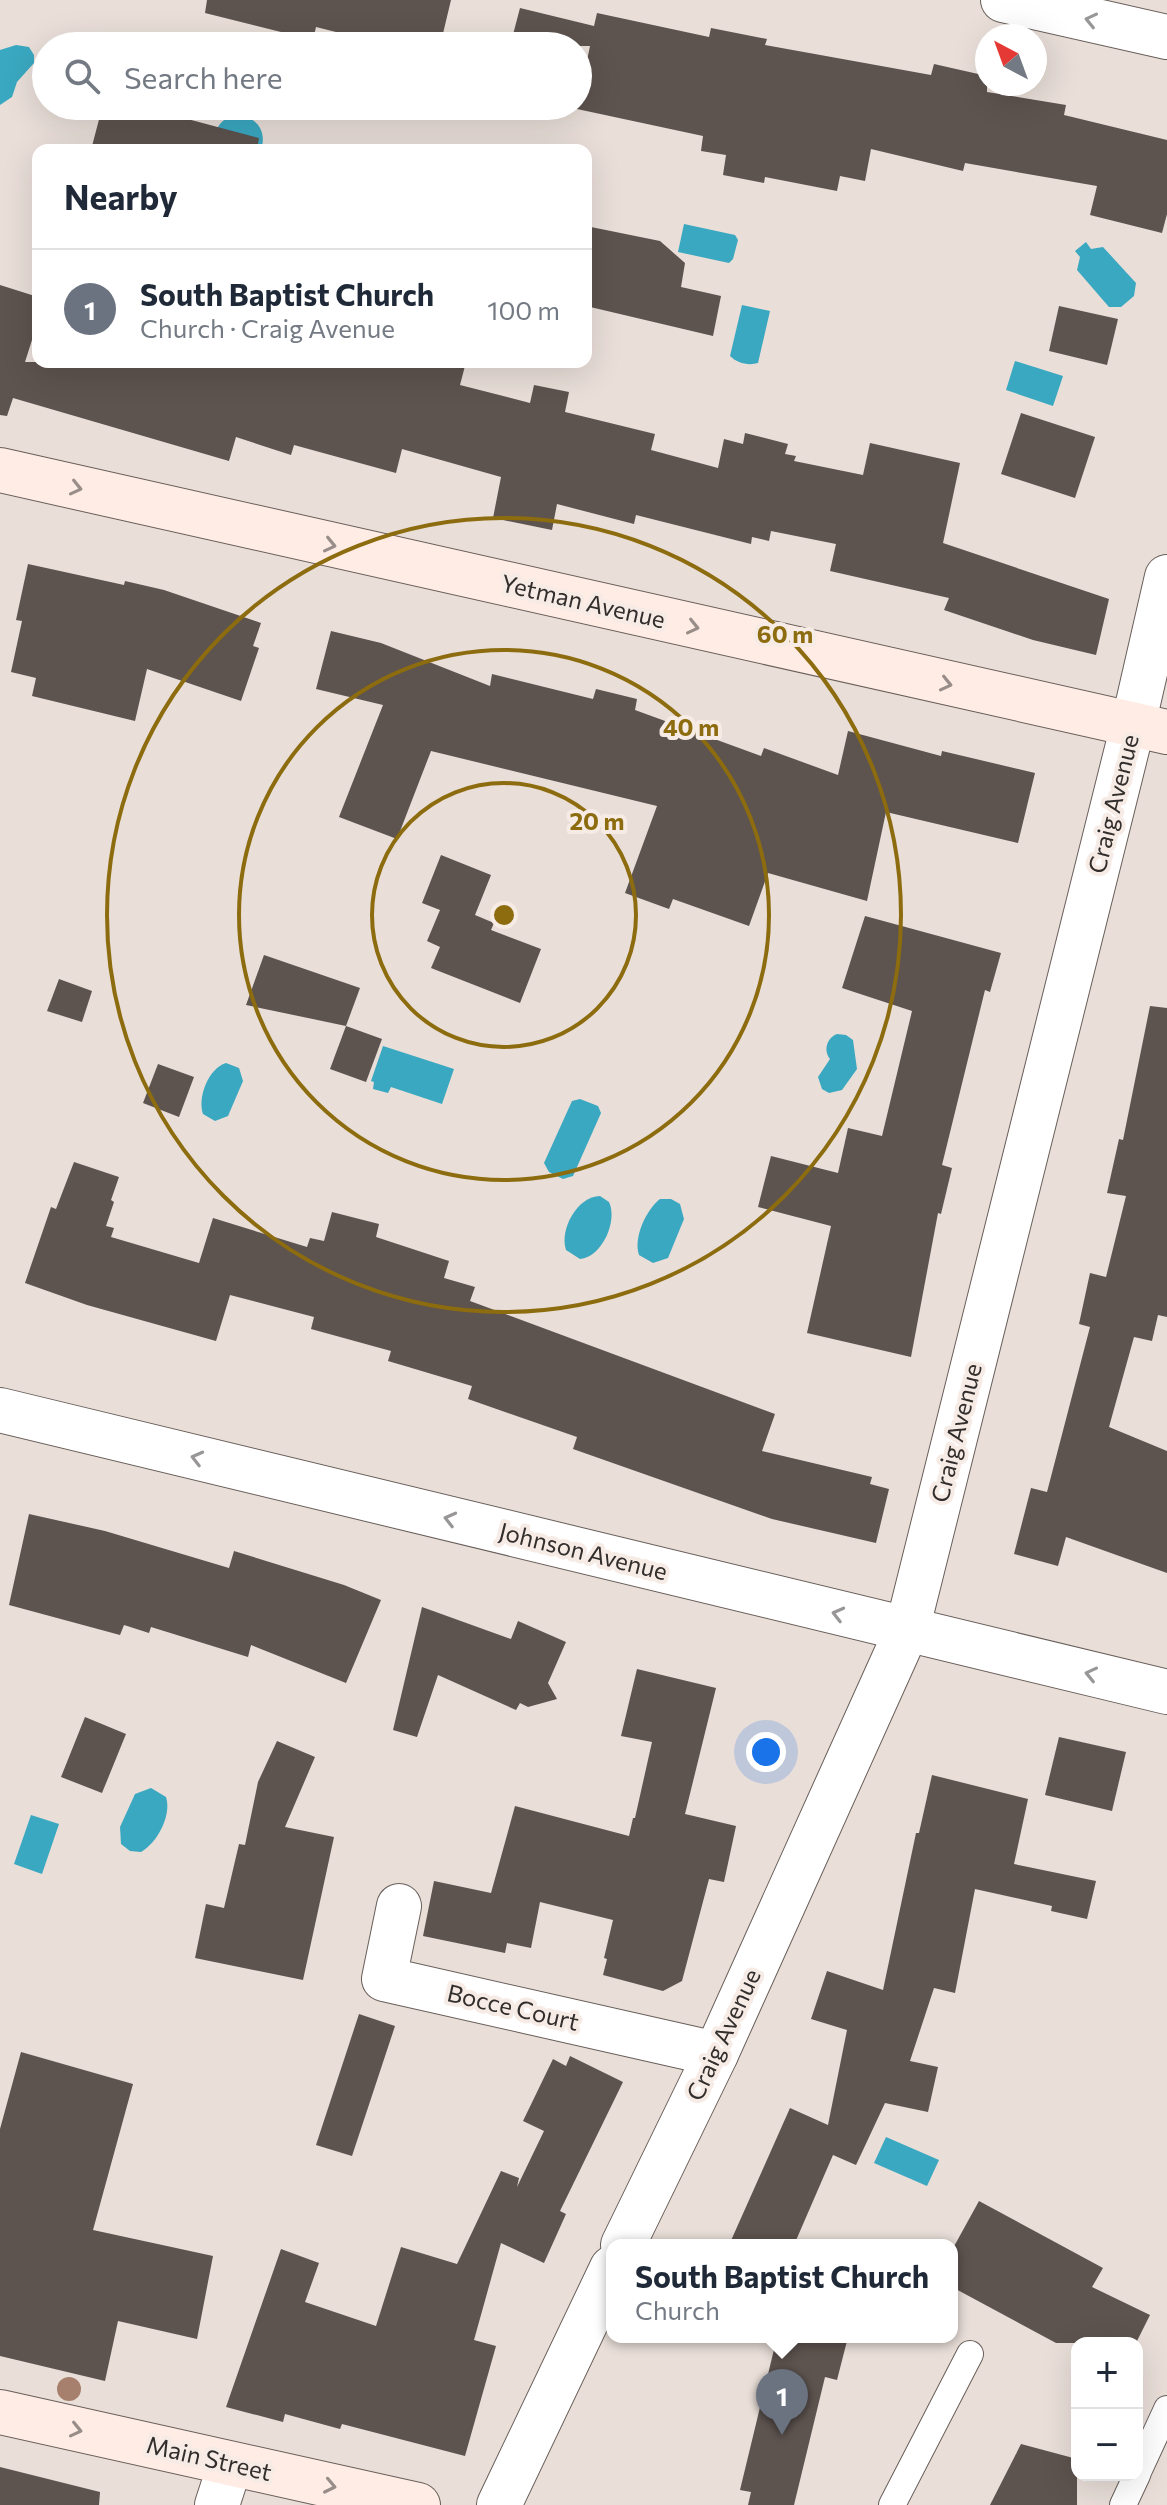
<!DOCTYPE html>
<html lang="en">
<head>
<meta charset="utf-8">
<style>
  :root { --surface:#fff; --page:#f2f2f3; --text:#1f2937; --muted:#747a83; --line:#e0e1e3; --accent:#8c6c0e }
  body { margin:0; font-family:Commissioner,sans-serif; background:var(--page); color:var(--text) }
  .controls { position:absolute; right:24px; bottom:24px; display:grid; overflow:hidden; border-radius:16px; box-shadow:0 8px 32px #0002 }
  .controls button { width:72px; height:72px; display:grid; place-items:center; padding:0; border:0; border-bottom:2px solid var(--line); background:var(--surface); color:var(--text); font:40px sans-serif }
  .compass { position:absolute; left:975px; top:24px; width:72px; height:72px; border-radius:50%; background:var(--surface); box-shadow:0 8px 32px #0002; rotate:319deg }
  .you { position:absolute; left:766px; top:1752px; width:28px; height:28px; margin:-20px; border:6px solid #fff; border-radius:50%; background:#1a73e8; box-shadow:0 0 0 12px #1a73e833 }
  .badge { display:grid; place-items:center; width:52px; height:52px; border-radius:50%; background:var(--accent); color:#fff; font-size:26px; font-weight:700 }
  .pin { position:absolute; translate:-50% -66px; filter:drop-shadow(0 2px 4px #0008) }
  .pin::after { content:''; position:absolute; top:42px; width:28px; height:24px; background:inherit; clip-path:polygon(0 0,100% 0,50% 100%) }
  .popup { position:absolute; left:606px; top:2239px; width:352px; height:104px; box-sizing:border-box; display:grid; place-content:center; border-radius:16px; background:var(--surface); filter:drop-shadow(0 2px 6px #0005); font-size:26px; white-space:nowrap; color:var(--muted) }
  .popup b { font-size:30px; color:var(--text) }
  .popup::after { content:''; position:absolute; left:50%; top:100%; margin-left:-16px; border:16px solid transparent; border-top-color:var(--surface) }
  .list { margin:0; padding:0; list-style:none }
  h2 { display:flex; justify-content:space-between; align-items:center; height:104px; margin:0; padding:0 32px; font-size:34px }
  h2 small { font-size:26px; font-weight:400; color:var(--muted) }
  .list li { display:grid; grid-template-columns:52px 1fr auto; gap:24px; align-items:center; box-sizing:border-box; height:120px; padding:0 32px; border-top:2px solid var(--line) }
  .list b { display:block; font-size:30px; white-space:nowrap }
  .list p { margin:0; font-size:26px; white-space:nowrap; color:var(--muted) }
  .list em { font-size:26px; font-style:normal; color:var(--muted) }
  .icon { flex:none; width:44px; height:44px; fill:none; stroke:currentColor; stroke-width:2; stroke-linecap:round; stroke-linejoin:round }
  .map { position:relative; flex:none; width:1167px; height:2505px; overflow:hidden }
  .search { position:absolute; background:var(--surface); box-shadow:0 8px 32px #0002; left:32px; top:32px; width:560px; height:88px; display:flex; align-items:center; gap:20px; box-sizing:border-box; padding:0 28px; border-radius:44px; color:var(--muted); font-size:30px }
  .panel { position:absolute; background:var(--surface); box-shadow:0 8px 32px #0002; left:32px; top:144px; width:560px; height:224px; border-radius:16px }
  .map>svg:first-child { display:block }
  .water { fill:#3aa8c1 }
  .building { fill:#5d534f }
  .lines { fill:none; stroke-linecap:round; stroke-linejoin:round }
  .lane-casing { stroke:#695f5a; stroke-width:28 }
  .street-casing { stroke:#695f5a; stroke-width:46 }
  .secondary-casing { stroke:#695f5a; stroke-width:46 }
  .lane { stroke:#fff; stroke-width:26 }
  .street { stroke:#fff; stroke-width:44 }
  .secondary { stroke:#ffece5; stroke-width:44 }
  .tree { fill:#a6806d }
  .oneway { stroke:#989696 }
  .oneway2 { stroke:#988d88 }
  .ring { fill:none; stroke:#8c6c0e; stroke-width:4 }
  .labels { text-anchor:middle; stroke-width:8; stroke-linejoin:round; paint-order:stroke }
  .street-label { font-size:24px; fill:#322e2c; stroke:#f7ebe6 }
  .centre { fill:#8c6c0e; stroke:#f7ebe6; stroke-width:4 }
  .ring-label { font-size:24px; text-anchor:middle; font-weight:bold; fill:#8c6c0e; stroke:#f7ebe6; stroke-width:8; stroke-linejoin:round; paint-order:stroke }
</style>
</head>
<body>
<div class="map">
<svg width="1167" height="2505" viewBox="0 0 1167 2505">
  <rect width="100%" height="100%" fill="#e9ded8"/>
  <g class="water">
    <path d="M16,45L29,47L34,55V63L17,82L12,97L0,105V50Z"/>
    <path d="M233,115C254,114 268,129 261,150H215C215,132 215,123 233,115Z"/>
    <path d="M684,224L735,235L738,240L733,259L729,263L678,252Z"/>
    <path d="M1086,242L1091,249L1103,247L1136,283L1134,296L1121,307H1109L1077,270L1080,257L1075,251Z"/>
    <path d="M742,305L770,311L758,363C748,366 737,363 730,356Z"/>
    <path d="M1015,361L1063,376L1053,406L1006,390Z"/>
    <path d="M837,1034L846,1035L853,1040L857,1069L842,1090L829,1093L822,1089L818,1077L830,1059C823,1050 827,1038 837,1034Z"/>
    <path d="M383,1046L454,1069L442,1104L391,1087L388,1093L373,1089L374,1082L371,1081Z"/>
    <path d="M226,1063L239,1068L243,1081L228,1116L215,1121L203,1114C197,1097 209,1068 226,1063Z"/>
    <path d="M580,1099L598,1106L601,1113L573,1176L563,1179L549,1172L544,1163L572,1101Z"/>
    <path d="M600,1196L609,1202C618,1221 602,1257 580,1259L566,1250C559,1229 578,1196 600,1196Z"/>
    <path d="M660,1199H671L680,1204L684,1219L668,1258L653,1263L639,1255C633,1238 646,1210 660,1199Z"/>
    <path d="M151,1788L166,1797C172,1815 157,1843 141,1852L130,1851L121,1844L120,1827L135,1794Z"/>
    <path d="M31,1815L59,1824L42,1874L14,1864Z"/>
    <path d="M886,2137L939,2160L927,2186L874,2163Z"/>
  </g>
  <g class="building">
    <path d="M207,0H451L440,46H392L316,27L313,40L205,13Z"/>
    <path d="M520,8L594,26L597,13L709,37L711,28L767,39L765,45L931,75L934,64L987,76V92L1066,105L1064,115L1167,140V214L1162,233L1090,215L1097,186L965,163L963,171L871,149L865,181L840,176L837,191L765,177L764,183L723,175L726,155L701,151L703,136L577,109L590,46H510Z"/>
    <path d="M128,106H167L165,113L259,138L257,150H91L102,108L126,114Z"/>
    <path d="M586,226L660,241L685,263L681,287L721,296L713,336L586,306Z"/>
    <path d="M0,285L38,297V321L25,362H466L460,385L530,403L534,385L569,392L565,412L655,434L651,450L718,468L724,439L743,444L745,433L788,444L785,454L796,456L794,461L863,475L870,443L960,463L943,543L1109,599L1096,655L1033,640L944,610L949,598L830,571L836,544L771,531L769,541L752,537L751,544L636,515L634,524L557,504L552,530L493,518L501,477L402,449L396,473L294,445L291,455L236,437L229,461L13,398L7,416L0,415Z"/>
    <path d="M1059,306L1118,319L1107,365L1049,351Z"/>
    <path d="M1021,413L1095,437L1075,498L1001,474Z"/>
    <path d="M28,564L124,585L125,581L164,590L261,623L253,646L259,648L241,701L147,669L135,721L32,696L36,678L11,672L22,621L16,620Z"/>
    <path d="M331,631L381,643L490,686L492,674L593,699L596,689L637,699L635,710L761,756L764,748L838,775L848,731L941,756L942,751L1035,773L1018,843L886,812L867,901L768,873L749,926L673,899L669,909L625,893L657,806L431,751L397,839L339,817L383,705L316,689Z"/>
    <path d="M441,855L491,875L475,915L494,923L491,930L541,949L520,1003L431,968L440,947L427,941L440,910L422,903Z"/>
    <path d="M865,916L1001,953L990,992L985,990L942,1165L952,1168L941,1214L938,1213L911,1357L807,1333L831,1226L758,1207L771,1156L838,1173L848,1128L882,1136L912,1011L842,988Z"/>
    <path d="M264,955L360,988L346,1026L246,1005Z"/>
    <path d="M59,979L92,991L82,1022L47,1011Z"/>
    <path d="M1150,1006L1167,1008V1317L1158,1315L1152,1341L1134,1337L1109,1427L1167,1451V1573L1066,1537L1058,1566L1014,1554L1031,1488L1047,1492L1090,1327L1079,1324L1090,1273L1106,1277L1126,1196L1107,1193L1119,1139L1123,1140Z"/>
    <path d="M346,1026L382,1039L366,1082L330,1069Z"/>
    <path d="M158,1064L194,1077L179,1117L143,1103Z"/>
    <path d="M74,1162L119,1177L111,1200L114,1202L106,1226L114,1228L111,1237L199,1263L213,1218L307,1247L310,1238L324,1241L332,1212L379,1224L376,1237L449,1261L444,1278L475,1287L470,1301L775,1414L762,1451L872,1477L870,1484L889,1489L876,1543L772,1519L573,1449L577,1437L468,1399L472,1386L388,1361L391,1351L311,1329L314,1317L230,1295L216,1341L87,1305L25,1283L51,1207L56,1209Z"/>
    <path d="M29,1514L105,1531L229,1568L234,1551L344,1585L381,1600L346,1683L251,1645L248,1657L151,1627L149,1633L124,1625L120,1635L9,1605Z"/>
    <path d="M422,1607L511,1639L518,1621L566,1642L548,1683L557,1699L528,1707L520,1703L516,1710L438,1675L417,1737L393,1730Z"/>
    <path d="M637,1669L716,1688L685,1814L736,1826L724,1882L709,1879L682,1981L663,1991L603,1975L607,1959L604,1958L613,1920L540,1902L531,1948L507,1943L505,1953L423,1936L434,1881L491,1893L515,1806L629,1836L633,1818H635L652,1742L621,1736Z"/>
    <path d="M85,1717L126,1734L102,1793L61,1777Z"/>
    <path d="M1059,1737L1126,1752L1112,1811L1045,1795Z"/>
    <path d="M277,1741L315,1757L285,1827L334,1837L303,1980L195,1958L206,1904L224,1908L239,1844L245,1845L258,1782Z"/>
    <path d="M932,1775L1028,1799L1014,1864L1096,1881L1087,1919L1051,1911L1052,1906L975,1889L955,1993L934,1988L910,2061L938,2067L928,2112L885,2103L856,2165L833,2155L794,2245H729L790,2108L828,2125L847,2030L811,2019L827,1971L883,1990L916,1833H919Z"/>
    <path d="M359,2014L395,2026L352,2156L316,2145Z"/>
    <path d="M21,2052L133,2084L93,2230L213,2256L197,2339L118,2321L105,2381L0,2356V2129Z"/>
    <path d="M570,2056L623,2082L560,2211L566,2214L544,2263L501,2243L474,2340L496,2346L465,2456L342,2424L340,2429L285,2414L283,2422L226,2407L281,2249L319,2263L305,2302L376,2326L401,2247L457,2264L501,2171L519,2178L517,2187L544,2131L523,2121L553,2059L566,2066Z"/>
    <path d="M979,2201L1103,2268L1092,2287L1150,2315L1136,2343H1056L952,2287V2250Z"/>
    <path d="M777,2337H848L837,2380L825,2377L794,2505H748L751,2492L740,2490Z"/>
    <path d="M1021,2444L1077,2459V2505H990Z"/>
    <path d="M0,2467L100,2492L99,2505H0Z"/>
  </g>
  <g class="lines">
    <g class="lane-casing">
      <g id="lane">
        <path d="M1137,2474L1167,2409"/>
        <path d="M892,2505L970,2354"/>
        <path d="M1123,2505L1137,2475"/>
      </g>
    </g>
    <g class="street-casing">
      <g id="street">
        <path d="M1003,0L1167,37"/>
        <path d="M0,1410L1167,1692"/>
        <path d="M399,1906L384,1979L716,2054"/>
        <path d="M623,2245L716,2054L907,1630L1133,725L1167,577"/>
        <path d="M217,2505L230,2465"/>
        <path d="M499,2505L612,2268"/>
      </g>
    </g>
    <g class="secondary-casing">
      <g id="secondary">
        <path d="M0,470L1167,732"/>
        <path d="M0,2412L418,2505"/>
      </g>
    </g>
    <use href="#lane" class="lane"/>
    <use href="#street" class="street"/>
    <use href="#secondary" class="secondary"/>
  </g>
  <circle class="tree" cx="69" cy="2389" r="12"/>
  <defs><path id="oneway-chevron" d="M-2-3.5L2.5 0L-2 3.5" fill="none" stroke-width="1.6" stroke-linecap="round" stroke-linejoin="round" transform="scale(2)"/></defs>
  <g class="oneway">
    <use href="#oneway-chevron" transform="translate(1091 20) rotate(-167)"/>
    <use href="#oneway-chevron" transform="translate(197 1458) rotate(-166)"/>
    <use href="#oneway-chevron" transform="translate(450 1519) rotate(-166)"/>
    <use href="#oneway-chevron" transform="translate(838 1614) rotate(-166)"/>
    <use href="#oneway-chevron" transform="translate(1091 1674) rotate(-167)"/>
  </g>
  <g class="oneway2">
    <use href="#oneway-chevron" transform="translate(76 488) rotate(13)"/>
    <use href="#oneway-chevron" transform="translate(330 545) rotate(13)"/>
    <use href="#oneway-chevron" transform="translate(693 627) rotate(13)"/>
    <use href="#oneway-chevron" transform="translate(946 684) rotate(13)"/>
    <use href="#oneway-chevron" transform="translate(76 2430) rotate(13)"/>
    <use href="#oneway-chevron" transform="translate(330 2486) rotate(12)"/>
  </g>
  <g class="ring">
    <circle cx="504" cy="915" r="132"/>
    <circle cx="504" cy="915" r="265"/>
    <circle cx="504" cy="915" r="397"/>
  </g>
  <g class="labels">
    <g class="street-label">
      <text transform="translate(583 602) rotate(13)" y="8">Yetman Avenue</text>
      <text transform="translate(1114 804) rotate(-76)" y="8">Craig Avenue</text>
      <text transform="translate(957 1433) rotate(-76)" y="8">Craig Avenue</text>
      <text transform="translate(583 1552) rotate(14)" y="8">Johnson Avenue</text>
      <text transform="translate(513 2008) rotate(13)" y="8">Bocce Court</text>
      <text transform="translate(724 2035) rotate(-65)" y="8">Craig Avenue</text>
      <text transform="translate(209 2459) rotate(13)" y="8">Main Street</text>
    </g>
  </g>
  <circle cx="504" cy="915" r="12" class="centre"/>
  <g class="ring-label">
    <text x="785" y="643">60 m</text>
    <text x="691" y="736">40 m</text>
    <text x="597" y="830">20 m</text>
  </g>
</svg>
<div class="controls">
<button>+</button>
<button>−</button>
</div>
<svg class="compass" viewBox="-18 -18 36 36"><path d="M0-13l5 13h-10z" fill="#e53935"/><path d="M0 13l5-13h-10z" fill="#747a83"/></svg>
<div class="you"></div>
<div class="pin badge" style="left:782px;top:2435px;background:#6b7280">1</div>
<div class="popup"><b>South Baptist Church</b>Church</div>
<div class="search"><svg class="icon" aria-label="search" viewBox="0 0 24 24"><circle cx="10" cy="10" r="6"/><path d="M15 15l6 6"/></svg>Search here</div>
<section class="panel">
<h2>Nearby<small></small></h2>
<ul class="list">
<li><span class="badge" style="background:#6b7280">1</span><div><b>South Baptist Church</b><p>Church · Craig Avenue</p></div><em>100 m</em></li>
</ul>
</section>
</div>
</body>
</html>
